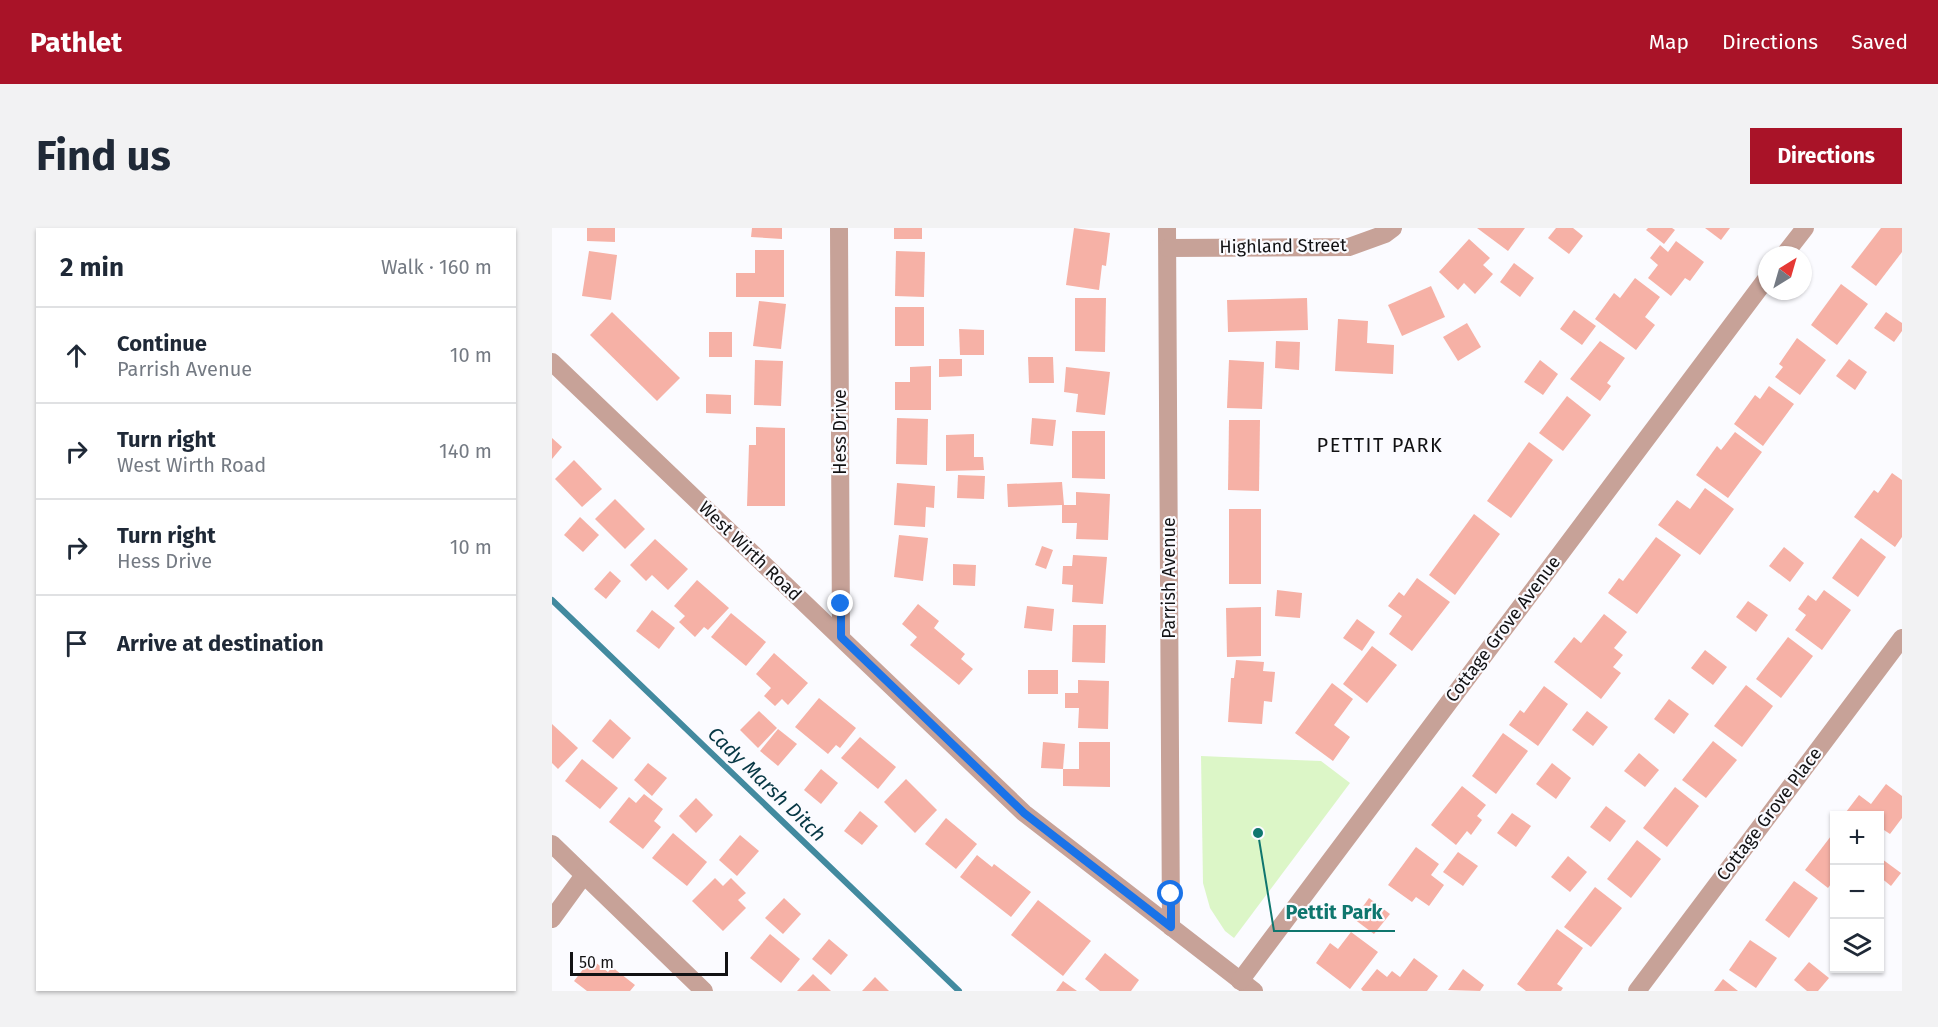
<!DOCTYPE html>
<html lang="en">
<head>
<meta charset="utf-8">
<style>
  :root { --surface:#fff; --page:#f2f2f3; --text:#1f2937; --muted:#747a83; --line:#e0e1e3; --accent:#a91328 }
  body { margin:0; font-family:"Fira Sans",sans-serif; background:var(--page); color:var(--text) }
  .controls { position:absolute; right:18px; bottom:18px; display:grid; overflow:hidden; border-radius:0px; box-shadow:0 2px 4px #0004 }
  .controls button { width:54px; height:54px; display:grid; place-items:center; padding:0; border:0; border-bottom:2px solid var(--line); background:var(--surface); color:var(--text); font:30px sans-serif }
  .compass { position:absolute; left:1206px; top:18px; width:54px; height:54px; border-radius:50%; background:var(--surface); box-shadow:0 2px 4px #0004; rotate:37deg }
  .scale { position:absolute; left:18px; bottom:15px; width:158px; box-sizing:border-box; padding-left:6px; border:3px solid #121214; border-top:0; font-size:16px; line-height:21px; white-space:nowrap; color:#121214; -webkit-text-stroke:4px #fbfbff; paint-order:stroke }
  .stop { position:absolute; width:18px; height:18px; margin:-14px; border:4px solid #1a73e8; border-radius:50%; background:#fff }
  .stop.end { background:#1a73e8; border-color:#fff; box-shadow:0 2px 6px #0008 }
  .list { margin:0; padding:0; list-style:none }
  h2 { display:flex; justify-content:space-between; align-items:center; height:78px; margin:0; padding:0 24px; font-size:26px }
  h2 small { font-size:20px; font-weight:400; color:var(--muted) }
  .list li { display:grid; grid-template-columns:39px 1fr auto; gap:18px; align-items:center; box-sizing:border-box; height:96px; padding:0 24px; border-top:2px solid var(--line) }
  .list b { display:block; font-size:22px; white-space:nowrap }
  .list p { margin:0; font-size:20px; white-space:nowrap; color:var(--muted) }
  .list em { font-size:20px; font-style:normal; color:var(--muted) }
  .icon { flex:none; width:33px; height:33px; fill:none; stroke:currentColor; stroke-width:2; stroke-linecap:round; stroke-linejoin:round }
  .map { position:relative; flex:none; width:1350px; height:763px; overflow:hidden; border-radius:0px }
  header { display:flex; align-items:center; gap:36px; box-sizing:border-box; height:84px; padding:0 30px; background:var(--accent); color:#fff }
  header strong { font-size:28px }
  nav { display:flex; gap:33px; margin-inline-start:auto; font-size:21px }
  .intro { display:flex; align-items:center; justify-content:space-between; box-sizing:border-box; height:144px; padding:0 36px }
  h1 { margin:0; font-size:42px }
  .button { padding:15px 27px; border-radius:0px; background:var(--accent); color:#fff; font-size:21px; font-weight:700 }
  main { display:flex; gap:36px; padding:0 36px }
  aside { flex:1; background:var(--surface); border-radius:0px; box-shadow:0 2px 4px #0004 }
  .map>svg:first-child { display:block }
  .green { fill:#dcf6c7 }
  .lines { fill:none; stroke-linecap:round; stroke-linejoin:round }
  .stream { stroke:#428a9f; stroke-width:6 }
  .building { fill:#f6b1a6 }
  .minor { stroke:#c7a298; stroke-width:18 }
  .route { stroke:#1a73e8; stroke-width:8 }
  .labels { text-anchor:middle; stroke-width:4.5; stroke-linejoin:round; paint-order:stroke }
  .street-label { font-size:18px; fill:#121214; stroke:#fbfbff }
  .neighbourhood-label { font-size:20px; letter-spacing:1.5px; fill:#121214; stroke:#fbfbff }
  .water-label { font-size:20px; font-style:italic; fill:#063744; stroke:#fbfbff }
  .leader { fill:none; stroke:#0f766e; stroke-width:2 }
  .callout-dot { fill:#0f766e; stroke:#fbfbff; stroke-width:2 }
  .callout-label { font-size:20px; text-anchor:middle; font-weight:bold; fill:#0f766e; stroke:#fbfbff; stroke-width:4.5; stroke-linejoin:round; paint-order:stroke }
</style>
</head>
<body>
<header>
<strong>Pathlet</strong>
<nav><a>Map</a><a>Directions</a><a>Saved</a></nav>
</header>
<div class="intro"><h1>Find us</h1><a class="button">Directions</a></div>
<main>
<aside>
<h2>2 min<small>Walk · 160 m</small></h2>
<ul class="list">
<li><svg class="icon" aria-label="ahead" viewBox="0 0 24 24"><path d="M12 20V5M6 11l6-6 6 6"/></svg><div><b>Continue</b><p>Parrish Avenue</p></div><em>10 m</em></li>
<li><svg class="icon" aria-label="right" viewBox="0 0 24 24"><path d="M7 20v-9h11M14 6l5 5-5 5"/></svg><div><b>Turn right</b><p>West Wirth Road</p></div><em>140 m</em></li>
<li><svg class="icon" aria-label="right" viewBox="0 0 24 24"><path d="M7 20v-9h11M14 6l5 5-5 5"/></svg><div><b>Turn right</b><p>Hess Drive</p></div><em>10 m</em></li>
<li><svg class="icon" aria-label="arrive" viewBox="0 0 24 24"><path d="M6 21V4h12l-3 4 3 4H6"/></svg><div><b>Arrive at destination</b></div></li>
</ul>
</aside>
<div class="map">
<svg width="1350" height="763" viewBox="0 0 1350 763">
  <rect width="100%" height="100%" fill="#fbfbff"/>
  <path class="green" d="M649,528L769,533L798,555L682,710L673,703L658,680L651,655Z"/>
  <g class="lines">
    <path class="stream" d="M0,372L407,763"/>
  </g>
  <g class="building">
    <path d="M35,0H63V14L35,13Z"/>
    <path d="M200,0H230V11L199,9Z"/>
    <rect x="342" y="0" width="28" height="11"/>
    <path d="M522,0L558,5L554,38L550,37L547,62L514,57Z"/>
    <path d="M925,0H973L956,23Z"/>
    <path d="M1004,0H1021L1031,8L1017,26L996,10Z"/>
    <path d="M1096,0H1120L1123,2L1112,16L1094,2Z"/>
    <path d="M1153,0H1178L1169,12Z"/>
    <path d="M1329,0H1350V24L1324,58L1299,39Z"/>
    <path d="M917,11L938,30L931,37L941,46L923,66L912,55L906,62L887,44Z"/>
    <path d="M1124,13L1152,34L1138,53L1133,50L1119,68L1096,50L1106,37L1098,30L1108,17L1116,24Z"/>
    <path d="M203,22H232V69H184V45H203Z"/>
    <path d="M37,23L65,27L59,72L30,68Z"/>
    <path d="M344,23L373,24L372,69L343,68Z"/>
    <path d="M962,35L982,50L968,69L948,54Z"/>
    <path d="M1083,50L1108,69L1093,89L1103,97L1084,122L1043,91L1062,65L1068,70Z"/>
    <path d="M1289,56L1316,76L1285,117L1259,97Z"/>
    <path d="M879,58L893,89L850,108L836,77Z"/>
    <path d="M523,70H554L553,124L523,123Z"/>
    <path d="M755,70L756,102L676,104L675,72Z"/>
    <path d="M207,73L234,76L229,121L201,118Z"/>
    <rect x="343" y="79" width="29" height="39"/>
    <path d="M1022,82L1044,98L1030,117L1008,101Z"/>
    <path d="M60,84L128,150L105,173L38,107Z"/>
    <path d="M1334,84L1350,95V103L1342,114L1322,100Z"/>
    <path d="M786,91L816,93L815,115L842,117L841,146L783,143Z"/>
    <path d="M915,95L929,119L906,133L891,109Z"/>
    <path d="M407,101L432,102V127H408Z"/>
    <rect x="157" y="104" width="23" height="25"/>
    <path d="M1245,110L1274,132L1248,167L1223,149L1231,139L1227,136Z"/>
    <path d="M724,113L748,114L747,142L723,140Z"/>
    <path d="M1048,113L1073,130L1055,155L1059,158L1048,173L1018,151Z"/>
    <path d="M476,129H501L502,155H477Z"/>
    <path d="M387,131H410V148L387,149Z"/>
    <path d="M1297,131L1315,144L1303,162L1284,148Z"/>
    <path d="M203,132L231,133L229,178L202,177Z"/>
    <path d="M677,132L712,134L710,181L675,180Z"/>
    <path d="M988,132L1006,146L991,167L972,154Z"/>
    <path d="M379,138V182H343V154H358V139Z"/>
    <path d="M514,139L558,144L553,187L524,184L526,166L512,164Z"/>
    <path d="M1217,158L1242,176L1211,218L1182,196L1203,167L1208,171Z"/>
    <path d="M154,166L179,167V186L154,185Z"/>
    <path d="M1015,168L1039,187L1011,223L987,205Z"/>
    <path d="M345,190L376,191L375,237L344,236Z"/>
    <path d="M480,190L504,192L501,218L478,216Z"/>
    <path d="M677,192H708L707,263L676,262Z"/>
    <path d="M204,199L233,200V278H195L197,217H204Z"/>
    <path d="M520,203H553V251L520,250Z"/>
    <path d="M1183,204L1210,224L1176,270L1144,247L1165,218L1169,222Z"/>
    <path d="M422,206V229H431L432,242L394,243V207Z"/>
    <path d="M0,210L10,219L0,231Z"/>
    <path d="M977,214L1001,232L959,290L935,273Z"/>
    <path d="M22,232L50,261L30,279L3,251Z"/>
    <path d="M1340,245L1350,252V309L1343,319L1302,289L1322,262L1326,265Z"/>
    <path d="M406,247L433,248L432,271L405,270Z"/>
    <path d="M510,254L512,277H524V264L558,266L556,312L524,311L525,295H510V277L456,279L455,256Z"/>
    <path d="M345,255L383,258L382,280L374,279L373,299L342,297Z"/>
    <path d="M1153,260L1182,281L1148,327L1106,297L1125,272L1138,281Z"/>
    <path d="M63,271L93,301L73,321L43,291Z"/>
    <rect x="677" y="281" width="32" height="75"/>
    <path d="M922,286L948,306L903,367L877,347Z"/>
    <path d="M28,289L47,307L31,324L12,307Z"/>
    <path d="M347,307L376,310L371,353L342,349Z"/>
    <path d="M1104,309L1129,327L1085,386L1056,365L1067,350L1071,353Z"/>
    <path d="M1309,310L1334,329L1306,369L1280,350Z"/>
    <path d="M103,311L136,341L116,362L100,347L94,353L78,337Z"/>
    <path d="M490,318L501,322L494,341L483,337Z"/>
    <path d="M1232,319L1252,335L1238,354L1217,338Z"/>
    <path d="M521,327L555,329L551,376L520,374L521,357L510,356L511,338H520Z"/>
    <path d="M401,336L424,337L423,358L401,357Z"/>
    <path d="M58,343L69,353L54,371L42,361Z"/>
    <path d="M865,350L898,374L860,423L837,406L850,388L836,378L847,364L852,368Z"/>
    <path d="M145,352L177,380L156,402L152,399L143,409L127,394L133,388L122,378Z"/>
    <path d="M725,362L750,365L748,390L723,388Z"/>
    <path d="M1272,362L1299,382L1270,422L1243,402L1254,387L1246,381L1256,367L1264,373Z"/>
    <path d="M1196,373L1216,387L1204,404L1184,389Z"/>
    <path d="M366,376L387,393L382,400L413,426L409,431L421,441L407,457L358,417L365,409L350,396Z"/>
    <path d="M475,378L502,381L500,403L472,400Z"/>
    <path d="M709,379V428L675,429L674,380Z"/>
    <path d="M100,382L123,400L107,421L84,403Z"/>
    <path d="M179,385L214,414L194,438L159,409Z"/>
    <path d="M1052,386L1075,404L1062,420L1071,427L1061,439L1069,445L1049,471L1002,434L1022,409L1029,415Z"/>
    <path d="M805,391L823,404L810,423L791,410Z"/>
    <path d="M521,397H554L553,435L520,434Z"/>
    <path d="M1236,409L1261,428L1229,470L1204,451Z"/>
    <path d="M820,418L845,437L815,475L791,456Z"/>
    <path d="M1153,422L1175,439L1161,457L1139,440Z"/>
    <path d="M222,425L256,455L236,477L230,471L223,478L212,468L219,460L204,446Z"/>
    <path d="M684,432L712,434L711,443L723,444L720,474L712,473L710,496L676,494L679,450H682Z"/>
    <rect x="476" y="442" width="30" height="24"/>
    <path d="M526,452L557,453L556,501L526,500L527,480H513V465H526Z"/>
    <path d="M780,455L801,471L782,497L798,509L781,533L743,505Z"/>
    <path d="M1194,457L1221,478L1190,519L1162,498Z"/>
    <path d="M992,458L1016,476L986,518L957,497L968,482L972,485Z"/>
    <path d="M267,470L304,500L288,520L284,517L276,526L243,499Z"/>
    <path d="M1117,471L1137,486L1122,506L1102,491Z"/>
    <path d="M207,483L225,500L206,520L188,502Z"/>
    <path d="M1035,483L1056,499L1041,518L1020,502Z"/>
    <path d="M58,491L79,510L61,531L40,513Z"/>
    <path d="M0,496L26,520L6,541L0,535Z"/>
    <path d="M226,501L245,516L226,538L208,523Z"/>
    <path d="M951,505L976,523L944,566L920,548Z"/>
    <path d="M308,509L344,539L326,561L289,530Z"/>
    <path d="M1161,513L1185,532L1154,570L1130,552Z"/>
    <path d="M491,514L513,516L511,541L489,540Z"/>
    <path d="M527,514H558V559L511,558V541H527Z"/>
    <path d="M1087,525L1107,542L1093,559L1072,543Z"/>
    <path d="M30,531L66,560L48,581L13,553Z"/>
    <path d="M96,535L115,550L100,568L82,552Z"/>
    <path d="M1000,535L1019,550L1004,571L984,556Z"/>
    <path d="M269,541L286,555L269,576L252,562Z"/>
    <path d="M354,551L385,582L363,605L332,574Z"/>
    <path d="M1334,556L1350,568V590L1338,606L1332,602L1328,608V588H1291L1307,567L1319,576Z"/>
    <path d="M910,558L934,577L925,588L930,592L919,607L915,603L904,617L879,597Z"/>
    <path d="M1123,559L1147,578L1115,619L1091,600Z"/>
    <path d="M92,566L111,581L102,593L109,599L91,621L57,594L77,569L84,575Z"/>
    <path d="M144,570L161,587L144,605L127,588Z"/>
    <path d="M1054,578L1074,593L1058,614L1038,599Z"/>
    <path d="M308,583L326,598L310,617L292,603Z"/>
    <path d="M960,585L979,598L964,619L945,605Z"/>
    <path d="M394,590L425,616L404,641L373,616Z"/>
    <path d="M121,605L155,634L135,658L100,630Z"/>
    <path d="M188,607L207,623L185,648L167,632Z"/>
    <path d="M1279,608L1282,611V652L1276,660L1253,642Z"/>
    <path d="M1085,612L1109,631L1079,670L1055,651Z"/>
    <path d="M864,619L887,636L879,647L892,657L877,678L864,669L860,674L836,657Z"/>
    <path d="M906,624L926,638L911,658L891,644Z"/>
    <path d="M425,627L440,639L442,636L479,664L459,689L408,649Z"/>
    <path d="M1016,628L1035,644L1018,664L999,649Z"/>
    <path d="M1330,631L1349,645L1339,658L1328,649V636Z"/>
    <path d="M163,650L171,658L179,650L194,665L186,672L194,680L171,703L140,673Z"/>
    <path d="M1242,653L1266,670L1237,710L1213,692Z"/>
    <path d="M1043,659L1070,680L1039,719L1012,699Z"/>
    <path d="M232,670L249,686L231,706L213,690Z"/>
    <path d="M817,670L838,686L822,706L802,691Z"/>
    <path d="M486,672L539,713L511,748L459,707Z"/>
    <path d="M1005,701L1031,720L1005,756L1011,760L1009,763H974L965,756Z"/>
    <path d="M799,704L826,724L798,761L764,735L778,715L786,721Z"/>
    <path d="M218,706L248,731L229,755L198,730Z"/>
    <path d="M277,711L296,727L279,747L260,731Z"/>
    <path d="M1198,712L1225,730L1204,760L1177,742Z"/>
    <path d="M553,725L587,752L579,763H548L533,751Z"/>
    <path d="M862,730L886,748L875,763H811L809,761L825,741L835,749L840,743L848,749Z"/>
    <path d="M39,731L56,744L60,739L83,757L78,763H35L22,753Z"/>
    <path d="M1257,734L1277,750L1266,763H1255L1242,752Z"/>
    <path d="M911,741L932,757L928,763L896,762Z"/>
    <path d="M261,746L279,763H245Z"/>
    <path d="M323,749L337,763H310Z"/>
    <path d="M1171,751L1186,763H1162Z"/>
    <path d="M511,753L525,763H504Z"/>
  </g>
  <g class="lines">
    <g class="minor">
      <path d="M287,0L289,409"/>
      <path d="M615,0L619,699"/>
      <path d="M616,20L797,19L833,6L841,0"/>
      <path d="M1232,27L1253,0"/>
      <path d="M0,134L472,585L702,763"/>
      <path d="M0,616L152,763"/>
      <path d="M0,691L32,647"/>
      <path d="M688,753L1215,50"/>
      <path d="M1085,763L1350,410"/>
    </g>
  </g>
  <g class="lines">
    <path class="route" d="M289,376V409L472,585L619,699V666"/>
  </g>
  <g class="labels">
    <g class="street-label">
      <text transform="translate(731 18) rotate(-1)" y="6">Highland Street</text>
      <text transform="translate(288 204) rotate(-90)" y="6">Hess Drive</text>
      <text transform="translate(198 323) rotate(44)" y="6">West Wirth Road</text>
      <text transform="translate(617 350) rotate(-90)" y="6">Parrish Avenue</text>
      <text transform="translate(951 401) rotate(-53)" y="6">Cottage Grove Avenue</text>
      <text transform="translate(1217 586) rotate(-53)" y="6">Cottage Grove Place</text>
    </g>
    <g class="neighbourhood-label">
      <text x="828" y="224">PETTIT PARK</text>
    </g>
    <g class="water-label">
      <text transform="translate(215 556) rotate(44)" y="7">Cady Marsh Ditch</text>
    </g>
  </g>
  <path class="leader" d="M706 605L722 703H843"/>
  <circle class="callout-dot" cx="706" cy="605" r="6"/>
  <g class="callout-label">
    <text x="782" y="691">Pettit Park</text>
  </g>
</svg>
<div class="controls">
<button>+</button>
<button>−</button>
<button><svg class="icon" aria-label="layers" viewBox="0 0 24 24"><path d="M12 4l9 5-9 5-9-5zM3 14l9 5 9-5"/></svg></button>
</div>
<svg class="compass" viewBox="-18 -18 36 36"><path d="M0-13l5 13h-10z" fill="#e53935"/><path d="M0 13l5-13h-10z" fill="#747a83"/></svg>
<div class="scale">50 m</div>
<div class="stop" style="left:619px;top:666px"></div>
<div class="stop end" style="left:289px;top:376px"></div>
</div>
</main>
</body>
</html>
